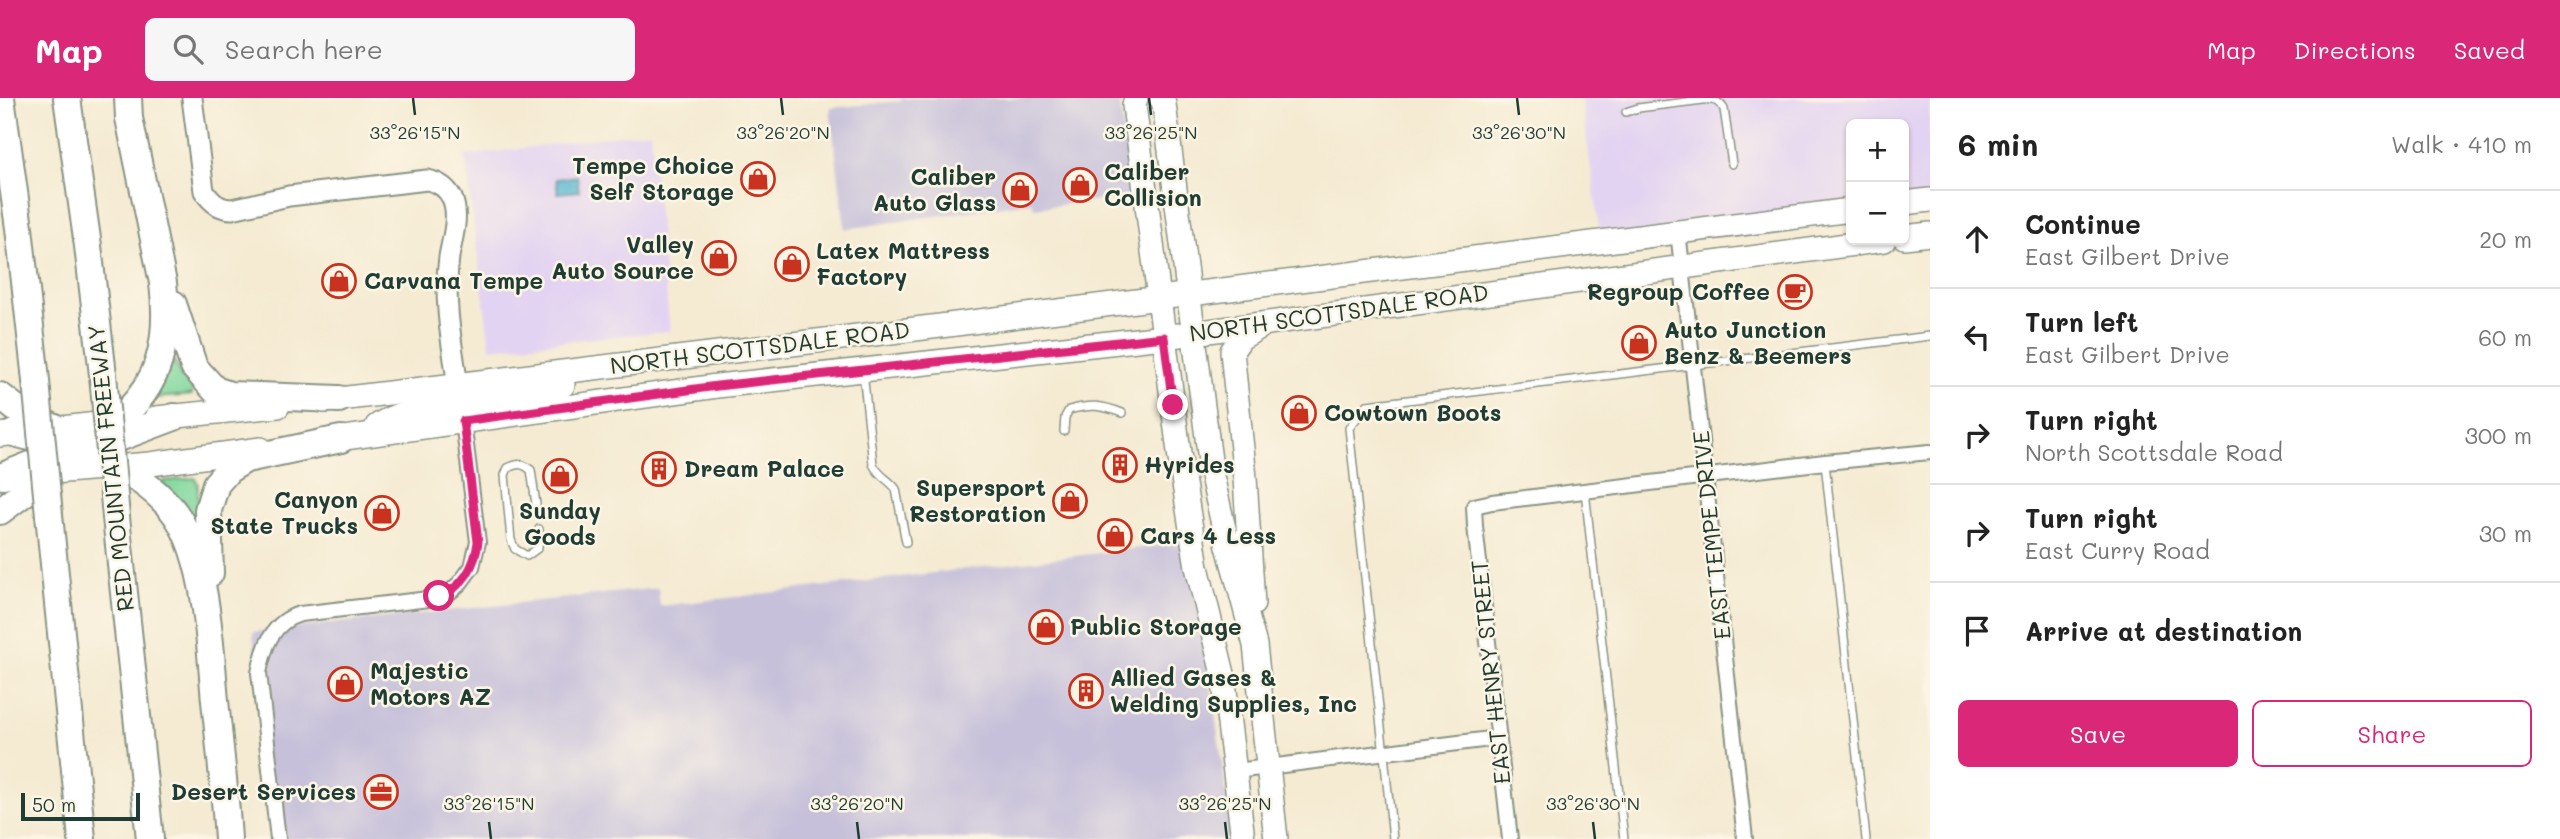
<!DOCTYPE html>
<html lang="en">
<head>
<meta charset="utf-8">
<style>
  :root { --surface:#fff; --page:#f6f6f6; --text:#222; --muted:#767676; --line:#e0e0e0; --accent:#db2777 }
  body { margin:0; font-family:Mali,sans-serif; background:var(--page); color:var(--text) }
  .controls { position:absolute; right:21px; top:21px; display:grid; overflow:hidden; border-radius:10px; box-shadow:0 2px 5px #0004 }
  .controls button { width:63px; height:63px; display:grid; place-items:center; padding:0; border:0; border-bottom:2px solid var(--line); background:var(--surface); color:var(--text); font:35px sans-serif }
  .scale { position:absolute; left:21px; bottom:18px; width:119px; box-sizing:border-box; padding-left:7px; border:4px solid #1f3d34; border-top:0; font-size:19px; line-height:24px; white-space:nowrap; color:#1f3d34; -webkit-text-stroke:5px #fcf5e5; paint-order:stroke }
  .stop { position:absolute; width:21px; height:21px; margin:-16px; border:5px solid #db2777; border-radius:50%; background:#fff }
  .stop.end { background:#db2777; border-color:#fff; box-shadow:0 2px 7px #0008 }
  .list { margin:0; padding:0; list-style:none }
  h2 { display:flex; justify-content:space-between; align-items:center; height:91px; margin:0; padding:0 28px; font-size:30px }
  h2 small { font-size:23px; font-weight:400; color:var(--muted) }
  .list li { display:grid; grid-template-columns:46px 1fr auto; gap:21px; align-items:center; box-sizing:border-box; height:98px; padding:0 28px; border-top:2px solid var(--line) }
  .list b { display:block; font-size:26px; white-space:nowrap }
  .list p { margin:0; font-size:23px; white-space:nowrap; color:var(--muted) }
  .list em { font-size:23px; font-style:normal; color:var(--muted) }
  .actions { display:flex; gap:14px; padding:21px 28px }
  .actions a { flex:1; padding:16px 0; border:2px solid var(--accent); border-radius:10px; text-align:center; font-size:24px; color:var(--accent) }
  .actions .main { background:var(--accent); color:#fff }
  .icon { flex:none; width:38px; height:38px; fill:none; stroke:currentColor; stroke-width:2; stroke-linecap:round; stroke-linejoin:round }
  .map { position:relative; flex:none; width:1930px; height:741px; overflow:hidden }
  header { display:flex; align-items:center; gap:42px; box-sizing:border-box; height:98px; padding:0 35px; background:var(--accent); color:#fff }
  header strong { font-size:33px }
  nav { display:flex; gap:38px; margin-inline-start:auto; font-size:24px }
  .search { width:490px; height:63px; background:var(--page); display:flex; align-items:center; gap:18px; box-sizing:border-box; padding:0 24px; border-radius:10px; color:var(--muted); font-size:26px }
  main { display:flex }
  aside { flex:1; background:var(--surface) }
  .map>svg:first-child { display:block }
  .built { fill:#e3d3f2 }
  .industrial { fill:#c6c0da }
  .green { fill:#7fd79c; stroke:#4f8a68; stroke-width:2 }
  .water { fill:#55b5d3; stroke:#3a7984; stroke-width:2 }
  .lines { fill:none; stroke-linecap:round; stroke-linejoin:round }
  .lane-casing { stroke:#8a9484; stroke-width:10 }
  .street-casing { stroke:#8a9484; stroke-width:18 }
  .secondary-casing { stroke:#8a9484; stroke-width:23 }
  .primary-casing { stroke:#8a9484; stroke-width:26 }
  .highway-casing { stroke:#8a9484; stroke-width:30 }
  .lane { stroke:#fff; stroke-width:7 }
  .street { stroke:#fff; stroke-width:14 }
  .secondary { stroke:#fff; stroke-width:19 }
  .primary { stroke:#fff; stroke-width:23 }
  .highway { stroke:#fff; stroke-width:26 }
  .highway-bridge-casing { stroke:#8a9484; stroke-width:30; stroke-linecap:butt }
  .highway-bridge { stroke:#fff; stroke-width:26 }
  .route { stroke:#db2777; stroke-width:9 }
  .ticks { fill:none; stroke:#1f3d34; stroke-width:2.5 }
  .labels { text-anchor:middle; stroke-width:5; stroke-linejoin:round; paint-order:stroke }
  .poi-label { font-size:23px; font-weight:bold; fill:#1f3d34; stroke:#fcf5e5; text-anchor:start }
  .street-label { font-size:23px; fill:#1f3d34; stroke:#fcf5e5 }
  .ticks-label { font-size:18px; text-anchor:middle; fill:#1f3d34; stroke:#fcf5e5; stroke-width:5; stroke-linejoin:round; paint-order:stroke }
</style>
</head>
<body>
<header>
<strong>Map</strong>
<div class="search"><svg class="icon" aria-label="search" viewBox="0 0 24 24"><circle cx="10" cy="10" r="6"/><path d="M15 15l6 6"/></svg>Search here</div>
<nav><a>Map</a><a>Directions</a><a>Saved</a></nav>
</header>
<main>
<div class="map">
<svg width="1930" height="741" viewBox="0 0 1930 741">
  <rect width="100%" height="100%" fill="#fcf5e5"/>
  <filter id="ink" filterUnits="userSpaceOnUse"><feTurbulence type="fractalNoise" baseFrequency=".0143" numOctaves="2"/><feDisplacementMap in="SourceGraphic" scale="14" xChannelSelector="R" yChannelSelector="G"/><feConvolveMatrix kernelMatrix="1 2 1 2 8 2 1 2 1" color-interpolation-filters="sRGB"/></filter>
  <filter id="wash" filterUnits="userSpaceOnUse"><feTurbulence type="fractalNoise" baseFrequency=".00686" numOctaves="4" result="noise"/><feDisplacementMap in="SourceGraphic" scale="28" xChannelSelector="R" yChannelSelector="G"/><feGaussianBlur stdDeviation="1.57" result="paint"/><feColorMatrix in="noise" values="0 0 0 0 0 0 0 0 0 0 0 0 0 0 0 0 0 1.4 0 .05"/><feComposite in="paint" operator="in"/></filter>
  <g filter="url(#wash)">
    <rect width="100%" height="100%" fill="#f5ebd3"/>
    <g class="built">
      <path d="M1581,0H1930V102L1904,105V26H1851V112L1601,143Z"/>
      <path d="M650,33L670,233L490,250L465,58Z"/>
    </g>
    <g class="industrial">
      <path d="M901,0H1119L1132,98L1034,110L1032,104L845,131L830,10L901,3Z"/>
      <path d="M1190,444L1233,741H272L253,534L658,490L660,508Z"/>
    </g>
    <g class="green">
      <path d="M174,262L181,279L192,290V297L154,300Z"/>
      <path d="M195,380L198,386L197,426L185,407L161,386L164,383Z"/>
    </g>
    <path class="water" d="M577,78L579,93L558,95L556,81Z"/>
  </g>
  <g filter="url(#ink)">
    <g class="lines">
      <g class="lane-casing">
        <g id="lane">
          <path d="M1626,14L1638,10L1703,2C1713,1 1718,2 1724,11L1732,66"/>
          <path d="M863,274L873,366C879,379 889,381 896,391L906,444"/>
          <path d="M1064,333L1065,319L1069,312C1090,306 1102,307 1122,315"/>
          <path d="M1825,365L1866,741"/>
          <path d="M1585,393L1624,741"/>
          <path d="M536,406L531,372C522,365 518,365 508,370L505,377L511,442L515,451L527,458L538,450L539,431"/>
          <path d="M1393,741L1349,330L1367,307L1930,238"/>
        </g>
      </g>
      <g class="street-casing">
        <g id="street">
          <path d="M1678,133L1745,741"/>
          <path d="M1236,673L1498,640"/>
          <path d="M278,741L259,575C264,549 272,524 300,516L429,501L450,494L460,485L472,469L478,444L463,323"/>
          <path d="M1510,741L1475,428L1474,408L1492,404L1825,364L1930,354"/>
        </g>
      </g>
      <g class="secondary-casing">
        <path id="secondary" d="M192,0L204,93C211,104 219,111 232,111L289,98L427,82C438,84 447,90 452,100C460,118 452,141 449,159C443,201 452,247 458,288"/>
      </g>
      <g class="primary-casing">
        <g id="primary">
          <path d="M1136,0L1134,7L1179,354L1197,469L1223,576L1243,741"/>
          <path d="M1161,0L1164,6L1212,378L1228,448L1255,547L1276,741"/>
          <path d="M1904,105L1930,102"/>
          <path d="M1904,139L1930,136"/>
          <path d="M323,303L940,228L1851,112"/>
          <path d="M156,320L278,308"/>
          <path d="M463,323V313L473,304L527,296L563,287"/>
          <path d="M377,328C387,321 397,317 408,314C423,310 453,313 459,295L458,288"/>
          <path d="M0,337L115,324"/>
          <path d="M323,343L717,288L1164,239L1884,142"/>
          <path d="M41,375L150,366L261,351"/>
          <path d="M1253,506L1245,380L1232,253L1241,240L1260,229"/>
        </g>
      </g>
      <g class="highway-casing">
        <g id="highway">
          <path d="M1,0L19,130L35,273"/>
          <path d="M67,0L88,148L103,277"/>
          <path d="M173,206L194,269L215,292L230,297L339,301"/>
          <path d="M0,298L22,315L59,332"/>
          <path d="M14,335C71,349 129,363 170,409C207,451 210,548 215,603C220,649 225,695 228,741"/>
          <path d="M97,348L174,319"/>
          <path d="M3,378C103,339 179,311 163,185L129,20L128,0"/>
          <path d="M0,413L60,368"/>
          <path d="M49,417L82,741"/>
          <path d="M116,419L150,741"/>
          <path d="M210,475L208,412L216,386L228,372L246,361L341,341"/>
        </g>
      </g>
      <use href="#lane" class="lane"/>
      <use href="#street" class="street"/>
      <use href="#secondary" class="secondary"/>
      <use href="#primary" class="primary"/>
      <use href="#highway" class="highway"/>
      <g class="highway-bridge-casing">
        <g id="highway-bridge">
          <path d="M35,273L49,417"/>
          <path d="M103,277L116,419"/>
        </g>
      </g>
      <use href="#highway-bridge" class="highway-bridge"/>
    </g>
  </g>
  <g class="lines" filter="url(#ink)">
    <path class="route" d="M439,498C463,490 475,468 478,444L463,323L717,288L1164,239L1173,307"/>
  </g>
  <path class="ticks" d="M413,0L415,17M781,0L783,17M1149,0L1151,17M1517,0L1519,17M489,724L491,741M857,724L859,741M1225,724L1227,741M1593,724L1595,741"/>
  <defs>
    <g id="shop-ring" transform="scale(1.75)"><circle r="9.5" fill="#fcf5e5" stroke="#c8321e" stroke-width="1.5"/><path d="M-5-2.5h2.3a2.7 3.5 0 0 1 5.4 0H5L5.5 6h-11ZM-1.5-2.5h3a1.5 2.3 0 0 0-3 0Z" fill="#c8321e"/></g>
    <g id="cafe-ring" transform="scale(1.75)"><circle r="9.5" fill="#fcf5e5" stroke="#c8321e" stroke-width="1.5"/><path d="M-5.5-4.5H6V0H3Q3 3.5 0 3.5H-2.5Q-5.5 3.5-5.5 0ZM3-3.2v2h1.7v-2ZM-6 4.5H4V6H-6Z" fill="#c8321e"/></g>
    <g id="building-ring" transform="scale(1.75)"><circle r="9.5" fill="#fcf5e5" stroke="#c8321e" stroke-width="1.5"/><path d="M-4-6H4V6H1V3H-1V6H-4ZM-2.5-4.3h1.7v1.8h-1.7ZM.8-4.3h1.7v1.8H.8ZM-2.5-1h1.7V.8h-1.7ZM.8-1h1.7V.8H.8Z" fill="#c8321e"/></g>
    <g id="office-ring" transform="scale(1.75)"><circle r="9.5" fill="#fcf5e5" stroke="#c8321e" stroke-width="1.5"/><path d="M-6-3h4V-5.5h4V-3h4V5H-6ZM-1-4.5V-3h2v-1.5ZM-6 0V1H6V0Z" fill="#c8321e"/></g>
  </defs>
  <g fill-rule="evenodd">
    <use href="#shop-ring" x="758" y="81"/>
    <use href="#shop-ring" x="1080" y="87"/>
    <use href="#shop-ring" x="1020" y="92"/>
    <use href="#shop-ring" x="719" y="160"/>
    <use href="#shop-ring" x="792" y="166"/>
    <use href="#shop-ring" x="339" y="183"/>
    <use href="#cafe-ring" x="1795" y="194"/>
    <use href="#shop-ring" x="1639" y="245"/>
    <use href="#shop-ring" x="1299" y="315"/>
    <use href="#building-ring" x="1120" y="367"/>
    <use href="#building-ring" x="659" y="371"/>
    <use href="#shop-ring" x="560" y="378"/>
    <use href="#shop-ring" x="1070" y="403"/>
    <use href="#shop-ring" x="382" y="415"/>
    <use href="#shop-ring" x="1115" y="438"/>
    <use href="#shop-ring" x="1046" y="529"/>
    <use href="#shop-ring" x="345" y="586"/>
    <use href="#building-ring" x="1086" y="593"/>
    <use href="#office-ring" x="381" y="694"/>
  </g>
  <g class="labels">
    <g class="poi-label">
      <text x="734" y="76" text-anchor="end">Tempe Choice<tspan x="734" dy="26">Self Storage</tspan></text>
      <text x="1104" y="82">Caliber<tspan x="1104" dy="26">Collision</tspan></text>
      <text x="996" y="87" text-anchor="end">Caliber<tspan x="996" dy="26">Auto Glass</tspan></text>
      <text x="694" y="155" text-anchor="end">Valley<tspan x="694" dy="26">Auto Source</tspan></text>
      <text x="816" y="161">Latex Mattress<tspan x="816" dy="26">Factory</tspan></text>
      <text x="364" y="191">Carvana Tempe</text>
      <text x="1770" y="202" text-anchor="end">Regroup Coffee</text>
      <text x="1664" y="240">Auto Junction<tspan x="1664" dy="26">Benz &amp; Beemers</tspan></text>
      <text x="1324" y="323">Cowtown Boots</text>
      <text x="1144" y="375">Hyrides</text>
      <text x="684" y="379">Dream Palace</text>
      <text x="1046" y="398" text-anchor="end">Supersport<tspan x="1046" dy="26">Restoration</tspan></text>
      <text x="358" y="410" text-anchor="end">Canyon<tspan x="358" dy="26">State Trucks</tspan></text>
      <text x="560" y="421" text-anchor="middle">Sunday<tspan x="560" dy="26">Goods</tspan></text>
      <text x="1140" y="446">Cars 4 Less</text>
      <text x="1070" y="537">Public Storage</text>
      <text x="370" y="581">Majestic<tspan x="370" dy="26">Motors AZ</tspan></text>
      <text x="1110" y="588">Allied Gases &amp;<tspan x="1110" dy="26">Welding Supplies, Inc</tspan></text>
      <text x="356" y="702" text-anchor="end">Desert Services</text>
    </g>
    <g class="street-label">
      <text transform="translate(1339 215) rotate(-8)" y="8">NORTH SCOTTSDALE ROAD</text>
      <text transform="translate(760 250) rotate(-7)" y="8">NORTH SCOTTSDALE ROAD</text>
      <text transform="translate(111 370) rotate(-96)" y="8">RED MOUNTAIN FREEWAY</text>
      <text transform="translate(1712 437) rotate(-96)" y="8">EAST TEMPE DRIVE</text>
      <text transform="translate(1491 574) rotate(-96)" y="8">EAST HENRY STREET</text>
    </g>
  </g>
  <g class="ticks-label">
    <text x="415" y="41">33°26'15"N</text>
    <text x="783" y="41">33°26'20"N</text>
    <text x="1151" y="41">33°26'25"N</text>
    <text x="1519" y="41">33°26'30"N</text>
    <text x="489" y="712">33°26'15"N</text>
    <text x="857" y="712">33°26'20"N</text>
    <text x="1225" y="712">33°26'25"N</text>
    <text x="1593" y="712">33°26'30"N</text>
  </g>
</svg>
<div class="controls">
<button>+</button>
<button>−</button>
</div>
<div class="scale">50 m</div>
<div class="stop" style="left:439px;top:498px"></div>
<div class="stop end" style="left:1173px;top:307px"></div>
</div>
<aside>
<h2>6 min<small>Walk · 410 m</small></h2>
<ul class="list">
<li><svg class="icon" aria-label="ahead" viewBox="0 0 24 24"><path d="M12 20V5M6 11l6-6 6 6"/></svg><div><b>Continue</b><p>East Gilbert Drive</p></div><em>20 m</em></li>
<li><svg class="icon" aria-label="left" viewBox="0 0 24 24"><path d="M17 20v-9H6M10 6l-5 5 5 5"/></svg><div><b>Turn left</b><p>East Gilbert Drive</p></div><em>60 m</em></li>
<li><svg class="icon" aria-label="right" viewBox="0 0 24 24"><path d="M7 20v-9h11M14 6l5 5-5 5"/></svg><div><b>Turn right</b><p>North Scottsdale Road</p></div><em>300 m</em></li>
<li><svg class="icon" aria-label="right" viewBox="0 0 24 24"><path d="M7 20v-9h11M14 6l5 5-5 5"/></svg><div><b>Turn right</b><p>East Curry Road</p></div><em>30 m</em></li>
<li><svg class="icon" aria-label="arrive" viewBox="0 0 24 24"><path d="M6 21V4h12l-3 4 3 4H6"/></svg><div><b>Arrive at destination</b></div></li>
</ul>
<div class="actions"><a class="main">Save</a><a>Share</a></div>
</aside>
</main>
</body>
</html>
